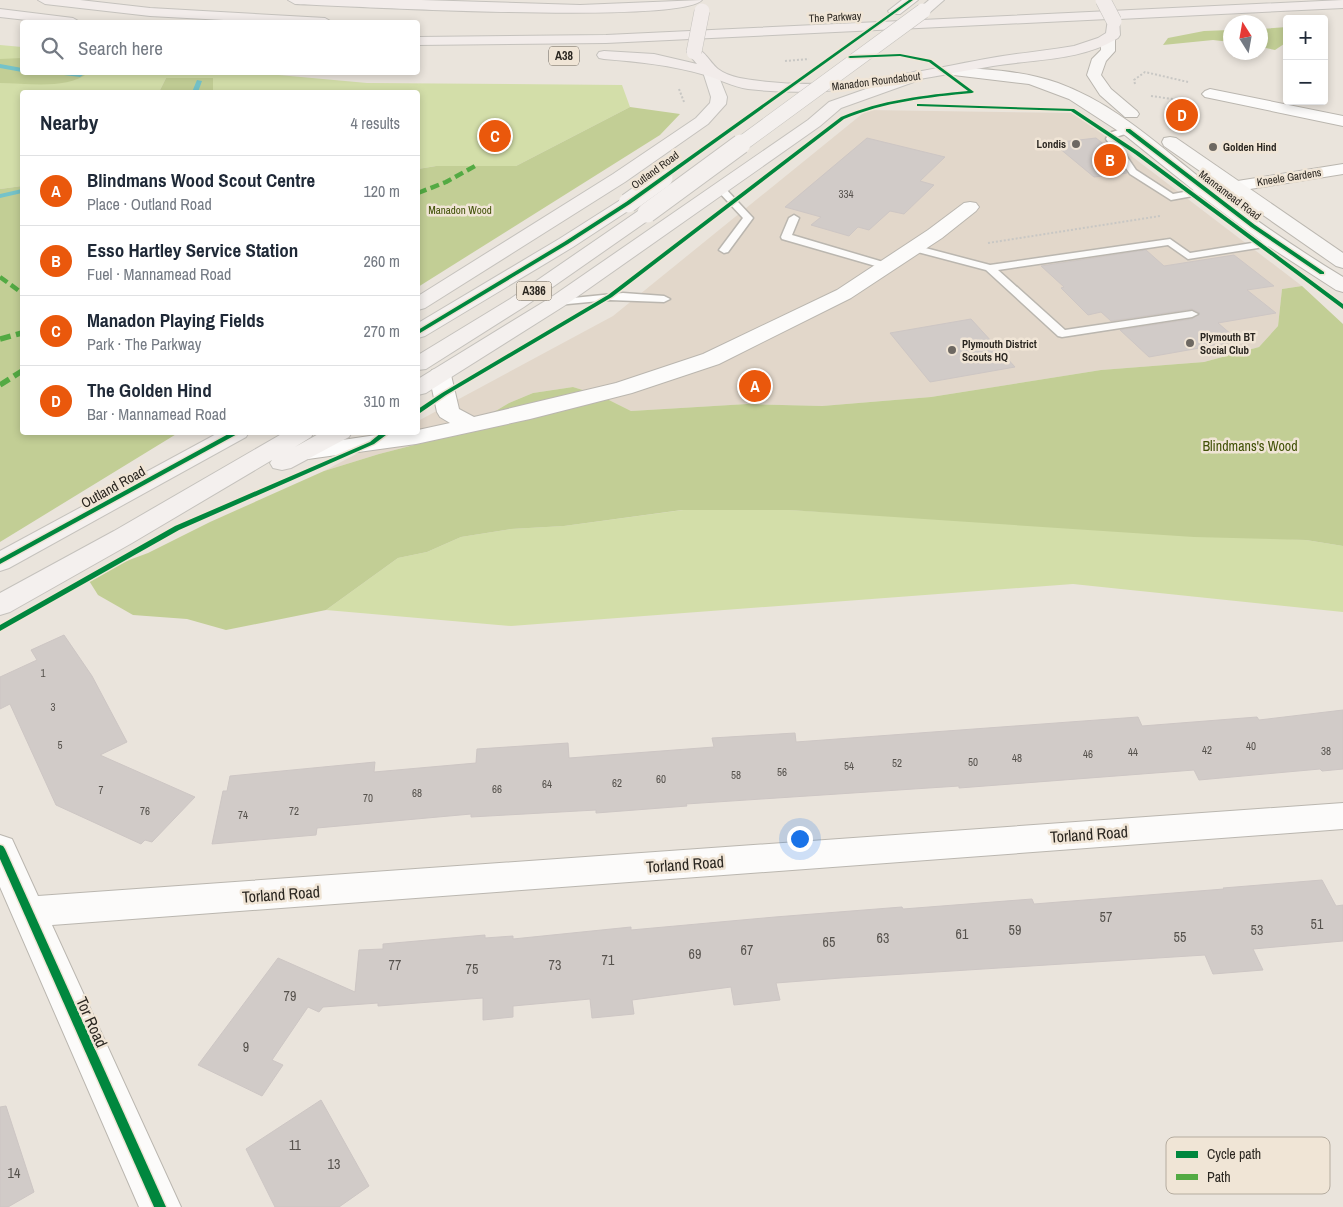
<!DOCTYPE html>
<html lang="en">
<head>
<meta charset="utf-8">
<style>
  :root { --surface:#fff; --page:#f2f2f3; --text:#1f2937; --muted:#747a83; --line:#e0e1e3; --accent:#ea580c }
  body { margin:0; font-family:"Archivo Narrow",sans-serif; background:var(--page); color:var(--text) }
  .controls { position:absolute; right:15px; top:15px; display:grid; overflow:hidden; border-radius:5px; box-shadow:0 2px 8px #0003 }
  .controls button { width:45px; height:45px; display:grid; place-items:center; padding:0; border:0; border-bottom:1px solid var(--line); background:var(--surface); color:var(--text); font:25px sans-serif }
  .compass { position:absolute; left:1223px; top:15px; width:45px; height:45px; border-radius:50%; background:var(--surface); box-shadow:0 2px 8px #0003; rotate:349deg }
  .you { position:absolute; left:799px; top:838px; width:18px; height:18px; margin:-12px; border:4px solid #fff; border-radius:50%; background:#1a73e8; box-shadow:0 0 0 8px #1a73e833 }
  .badge { display:grid; place-items:center; width:32px; height:32px; border-radius:50%; background:var(--accent); color:#fff; font-size:16px; font-weight:700 }
  .pin { position:absolute; translate:-50% -50%; border:2px solid #fff; box-shadow:0 1px 5px #0006 }
  .list { margin:0; padding:0; list-style:none }
  h2 { display:flex; justify-content:space-between; align-items:center; height:65px; margin:0; padding:0 20px; font-size:21px }
  h2 small { font-size:16px; font-weight:400; color:var(--muted) }
  .list li { display:grid; grid-template-columns:32px 1fr auto; gap:15px; align-items:center; box-sizing:border-box; height:70px; padding:0 20px; border-top:1px solid var(--line) }
  .list b { display:block; font-size:19px; white-space:nowrap }
  .list p { margin:0; font-size:16px; white-space:nowrap; color:var(--muted) }
  .list em { font-size:16px; font-style:normal; color:var(--muted) }
  .icon { flex:none; width:28px; height:28px; fill:none; stroke:currentColor; stroke-width:2; stroke-linecap:round; stroke-linejoin:round }
  .map { position:relative; flex:none; width:1343px; height:1207px; overflow:hidden }
  .search { position:absolute; background:var(--surface); box-shadow:0 2px 8px #0003; left:20px; top:20px; width:400px; height:55px; display:flex; align-items:center; gap:12px; box-sizing:border-box; padding:0 18px; border-radius:5px; color:var(--muted); font-size:19px }
  .panel { position:absolute; background:var(--surface); box-shadow:0 2px 8px #0003; left:20px; top:90px; width:400px; height:345px; border-radius:5px }
  .map>svg:first-child { display:block }
  .commercial { fill:#e2d7ca }
  .green { fill:#d3dea9 }
  .forest { fill:#c2ce95 }
  .lines { fill:none; stroke-linecap:round; stroke-linejoin:round }
  .stream { fill:#75c3c9; fill-rule:evenodd }
  .building { fill:#d1cbc8; stroke:#cdc6c4 }
  .service-casing { stroke:#bab6af; stroke-width:3 }
  .minor-casing { stroke:#bab6af; stroke-width:2 }
  .secondary-casing { stroke:#bab6af; stroke-width:2 }
  .primary-casing { stroke:#c5c2bd; stroke-width:2 }
  .trunk-casing { stroke:#c5c2bd; stroke-width:2 }
  .path { stroke:#c8c7c4; stroke-width:2; stroke-dasharray:2 2; stroke-linecap:butt }
  .service { fill:#fcfbfa; fill-rule:evenodd }
  .minor { fill:#fcfbfa; fill-rule:evenodd }
  .secondary { fill:#f8f6f4; fill-rule:evenodd }
  .primary { fill:#f4f0ee; fill-rule:evenodd }
  .trunk { fill:#f2ecea; fill-rule:evenodd }
  .primary-bridge-far1-casing { stroke:#c5c2bd; stroke-width:16; stroke-linecap:butt }
  .primary-bridge-casing { stroke:#c5c2bd; stroke-width:21; stroke-linecap:butt }
  .trunk-bridge-casing { stroke:#c5c2bd; stroke-width:16; stroke-linecap:butt }
  .primary-bridge-far1 { stroke:#f4f0ee; stroke-width:15 }
  .primary-bridge { stroke:#f4f0ee; stroke-width:19 }
  .trunk-bridge { stroke:#f2ecea; stroke-width:15 }
  .quiet-far1 { stroke:#53aa43; stroke-width:4.5; stroke-dasharray:9 4.5; stroke-linecap:butt }
  .quiet { stroke:#53aa43; stroke-width:5.5; stroke-dasharray:11 5.5; stroke-linecap:butt }
  .cycleway-casing { stroke:#f0e5d6; stroke-width:3 }
  .cycleway { fill:#00873e; fill-rule:evenodd }
  .poi-dot { fill:#6d6862; stroke:#f0e5d6; stroke-width:2 }
  .labels { text-anchor:middle; stroke-width:5; stroke-linejoin:round; paint-order:stroke }
  .far-street-label { font-size:11px; fill:#2a2620; stroke:#f0e5d6 }
  .far-poi-label { font-size:11px; font-weight:bold; fill:#2a2620; stroke:#f0e5d6; text-anchor:start }
  .number-label { font-size:11px; fill:#56524d }
  .far-park-label { font-size:11px; fill:#415107; stroke:#f0e5d6 }
  .shield { fill:#f0e5d6; stroke:#655f57; stroke-width:1 }
  .shield-label { font-size:12px; font-weight:bold; fill:#2a2620 }
  .park-label { font-size:14px; fill:#415107; stroke:#f0e5d6 }
  .street-label { font-size:14px; fill:#2a2620; stroke:#f0e5d6 }
  .near-number-label { font-size:14px; fill:#56524d }
  .near-street-label { font-size:16px; fill:#2a2620; stroke:#f0e5d6 }
  .key { fill:#f0e5d6; stroke:#b5ac9f; stroke-width:1 }
  .key-label { font-size:14px; fill:#2a2620 }
</style>
</head>
<body>
<div class="map">
<svg width="1343" height="1207" viewBox="0 0 1343 1207">
  <rect width="100%" height="100%" fill="#eae4dc"/>
  <path class="commercial" d="M867,110L1075,113L1302,286L1282,289L1278,326L1259,347L1204,362L1101,370L931,397L822,406L747,404L631,411L599,395L573,387L533,393L509,403L457,434L379,454L324,471L396,433L418,432V421L613,316Z"/>
  <g class="green">
    <path d="M0,45L22,47V72H245L367,83L622,85L630,107L516,166H436L418,169V92H213V78H166L159,92H22V186L0,189Z"/>
    <path d="M683,510H789L1306,540L1343,546V612L1073,584L511,626L326,610L398,558L427,552L461,537L511,529L564,526Z"/>
  </g>
  <g class="forest">
    <path d="M1287,27V42L1275,50L1261,47V29Z"/>
    <path d="M1230,30V42L1213,40L1163,45L1168,38L1204,31Z"/>
    <path d="M22,58V72L88,73C66,90 27,83 0,83V59Z"/>
    <path d="M166,78H213V92H159Z"/>
    <path d="M630,107L680,114L660,135L418,287V169L436,166H516Z"/>
    <path d="M22,186V432L178,433L0,542V189Z"/>
    <path d="M1302,286L1343,324V546L1306,540L1194,537L789,510H682L564,526L511,529L461,537L427,552L398,558L326,610L226,630L187,619L133,615L98,595L86,576L148,553L210,522L324,471L379,454L457,434L509,403L533,393L573,387L599,395L631,411L747,404L822,406L931,397L1101,370L1204,362L1259,347L1278,326L1282,289Z"/>
  </g>
  <g class="lines">
    <g class="stream">
      <path d="M0,64L22,68V72L0,68Z"/>
      <path d="M40,72H72L83,75L80,77Z"/>
      <path d="M197,80L202,81L198,92H192Z"/>
      <path d="M22,189V193L0,198V194Z"/>
    </g>
  </g>
  <g class="building">
    <path d="M867,138L945,157L920,181L934,185L904,214L890,211L869,230L858,227L849,236L811,225L821,217L785,207Z"/>
    <path d="M1096,138L1111,150L1127,173L1094,177L1053,143Z"/>
    <path d="M1146,250L1164,266L1234,255L1274,286L1247,290L1276,313L1218,323L1239,341L1149,357L1120,330L1192,319L1200,313L1192,309L1111,321L1101,312L1088,315L1061,288L1064,287L1041,266Z"/>
    <path d="M971,319L1015,367L930,382L890,333Z"/>
    <path d="M64,635L92,676L127,742L100,755L195,797L152,842L145,840L141,844L56,805L10,704L0,709V677L37,660L31,650Z"/>
    <path d="M1343,710V769L1322,771L1320,769L1199,780L1194,770L959,788V786L686,804L687,806L596,813V810L471,817V814L317,828L316,835L212,844L223,791H227L230,776L375,762L374,772L476,763L477,749L523,746L568,743L569,758L714,747L712,738L795,733L796,742L1138,717L1142,726L1257,717L1259,720Z"/>
    <path d="M1322,880L1336,906L1343,905V941L1253,949L1263,970L1213,974L1205,955L841,978L776,983L780,1000L734,1005L731,987L632,1000L634,1014L592,1018L590,999L513,1006V1017L483,1020V998L378,1006V1003L323,1007L319,1012L308,1007L272,1060L283,1065L262,1096L198,1065L278,958L355,992L359,950L383,949V944L485,935V938L513,936V939L631,927V930L775,917L902,907L903,909L1032,899L1034,904L1224,889L1223,888Z"/>
    <path d="M321,1100L369,1186L339,1207H275L246,1149Z"/>
    <path d="M6,1106L34,1192L8,1207H0V1107Z"/>
  </g>
  <g class="lines">
    <g class="service-casing">
      <g id="service">
        <path d="M1128,127L1131,128V132L1116,137L1115,139L1136,170L1173,194L1206,188L1209,189V193L1171,200L1130,174L1106,139L1109,133Z"/>
        <path d="M720,185L723,186L753,218L728,252L724,253L719,250L743,218L715,188Z"/>
        <path d="M794,215L799,218L792,235L890,264L891,266L886,269L782,239L781,237L789,218Z"/>
        <path d="M1170,239L1190,253L1276,239L1281,242L1276,245L1188,259L1168,245L998,270L1065,330L1192,311L1198,314L1192,317L1062,337L1058,336L986,270L910,250L909,248L914,245L990,265Z"/>
        <path d="M623,293L664,296L670,299L664,302L610,300L557,305L551,302L553,300Z"/>
      </g>
    </g>
    <g class="minor-casing">
      <g id="minor">
        <path d="M1210,89L1343,116V126L1205,97L1202,94L1205,91Z"/>
        <path d="M1343,164V174L1206,196L1200,195L1197,191L1200,187L1206,186Z"/>
        <path d="M970,202L976,203L979,207L976,211L942,238L851,298L719,364L632,393L530,419L416,444L308,459L300,457L296,452L300,447L308,445L397,432H418V430L450,423L440,417L437,412L429,375L432,370L440,368L448,370L451,375L459,409L474,417L616,383L703,354L837,290L928,230L964,203Z"/>
        <path d="M1343,803V829L52,925L181,1207H139L0,887V835L12,839L38,896Z"/>
      </g>
    </g>
    <g class="secondary-casing">
      <g id="secondary">
        <path d="M1108,36L1113,37L1115,40V51L1106,61L1101,75L1111,89L1137,111L1139,114L1137,117H1125L1100,95L1087,75L1092,59L1101,50V40L1103,37Z"/>
        <path d="M950,67C986,69 1024,71 1058,83C1116,104 1162,148 1209,185C1252,218 1297,249 1343,277V292L1336,290L1265,244L1197,193L1126,136L1069,99L1029,84L945,74L943,71L945,68Z"/>
        <path d="M1170,137L1176,138L1343,253V268L1336,266L1164,146L1162,142L1164,138Z"/>
      </g>
    </g>
    <g class="primary-casing">
      <g id="primary">
        <path d="M902,0H918L900,14H890L888,11Z"/>
        <path d="M929,0H944L928,14H918L916,11Z"/>
        <path d="M710,68L715,69L717,72L727,97L726,104L708,124L625,182L425,308L418,310V296L613,174L696,118L710,103L711,97L703,72L705,69Z"/>
        <path d="M917,71L922,73L925,76L922,79L841,108L820,126L564,306L426,393L418,395V379L550,298L808,120L829,102Z"/>
        <path d="M628,198L634,199L637,203L634,207L573,247L425,336L418,338V323L559,239L622,199Z"/>
        <path d="M647,208L653,209L656,213L653,217L524,307L426,369L418,370V355L510,299L641,209Z"/>
        <path d="M220,432H249L246,437L9,568L0,571V551Z"/>
        <path d="M285,432H314L311,437L295,447L322,432H352L349,437L291,468L282,470L273,468L270,463L272,460L132,543L10,612L0,615V593L114,531Z"/>
      </g>
    </g>
    <g class="trunk-casing">
      <g id="trunk">
        <path d="M38,0H80L150,8L325,18L332,22H262L150,16L45,4Z"/>
        <path d="M288,0H421L580,5L702,0C682,25 346,6 295,4Z"/>
        <path d="M1343,0V8L1119,19L1120,35L1118,38C1082,61 1034,59 993,66C911,80 831,99 748,89C733,87 719,79 705,75C670,65 640,62 604,59L599,58L597,55L599,52L604,51L654,54L697,64L687,52L689,49C703,45 708,61 718,69C731,79 753,80 769,82C843,90 918,71 991,58C1018,53 1046,51 1074,46L1098,38L1106,33L1108,19L606,43L418,45V37L606,35Z"/>
        <path d="M0,9L73,18L80,22H44L0,17Z"/>
      </g>
    </g>
    <g class="path">
      <path d="M785,61L809,59"/>
      <path d="M1135,84L1134,80L1145,72L1188,82"/>
      <path d="M679,89L684,102"/>
      <path d="M1151,96L1187,101"/>
      <path d="M988,243L1160,216"/>
    </g>
    <use href="#service" class="service"/>
    <use href="#minor" class="minor"/>
    <use href="#secondary" class="secondary"/>
    <use href="#primary" class="primary"/>
    <use href="#trunk" class="trunk"/>
    <g class="primary-bridge-far1-casing">
      <path id="primary-bridge-far1" d="M740,145L923,11"/>
    </g>
    <g class="primary-bridge-casing">
      <g id="primary-bridge">
        <path d="M628,203L663,178"/>
        <path d="M647,213L741,144"/>
      </g>
    </g>
    <g class="trunk-bridge-casing">
      <g id="trunk-bridge">
        <path d="M1103,0L1114,21"/>
        <path d="M694,52L702,11"/>
      </g>
    </g>
    <use href="#primary-bridge-far1" class="primary-bridge-far1"/>
    <use href="#primary-bridge" class="primary-bridge"/>
    <use href="#trunk-bridge" class="trunk-bridge"/>
    <g class="quiet-far1">
      <path d="M418,193L446,182L475,166"/>
      <path d="M0,277L22,293"/>
    </g>
    <g class="quiet">
      <path d="M0,339L22,333"/>
      <path d="M0,385L22,371"/>
    </g>
    <g class="cycleway-casing">
      <g id="cycleway">
        <path d="M909,0H913L630,204L568,244L420,333L418,334V330L564,242L626,202Z"/>
        <path d="M900,54L931,60L974,92L972,93C929,97 884,102 844,119L612,297L446,395L420,413L418,414V409L442,393L608,295L841,117C881,100 925,95 968,91L929,62L900,56L850,58L848,57L850,56Z"/>
        <path d="M919,104L1074,109L1139,152L1343,304V309L1135,154L1071,111L917,106V104Z"/>
        <path d="M1126,129H1130L1255,225L1324,272V274H1320L1251,227L1126,131Z"/>
        <path d="M232,432H241L0,564V559Z"/>
        <path d="M382,432H390L374,444L179,530L0,631V625L175,526L370,442Z"/>
        <path d="M0,845L3,846L5,849L166,1207H154L0,859Z"/>
      </g>
    </g>
    <use href="#cycleway" class="cycleway"/>
  </g>
  <g class="poi-dot">
    <circle cx="1076" cy="144" r="5"/>
    <circle cx="1213" cy="147" r="5"/>
    <circle cx="1190" cy="343" r="5"/>
    <circle cx="952" cy="350" r="5"/>
  </g>
  <g class="labels">
    <g class="far-street-label">
      <text transform="translate(835 17) rotate(-3)" y="4">The Parkway</text>
      <text transform="translate(876 81) rotate(-7)" y="4">Manadon Roundabout</text>
      <text transform="translate(655 170) rotate(-36)" y="4">Outland Road</text>
      <text transform="translate(1289 177) rotate(-9)" y="4">Kneele Gardens</text>
      <text transform="translate(1230 195) rotate(37)" y="4">Mannamead Road</text>
    </g>
    <g class="far-poi-label">
      <text x="1066" y="148" text-anchor="end">Londis</text>
      <text x="1223" y="151">Golden Hind</text>
      <text x="1200" y="341">Plymouth BT<tspan x="1200" dy="13">Social Club</tspan></text>
      <text x="962" y="348">Plymouth District<tspan x="962" dy="13">Scouts HQ</tspan></text>
    </g>
    <g class="number-label">
      <text x="846" y="198">334</text>
      <text x="43" y="677">1</text>
      <text x="53" y="711">3</text>
      <text x="60" y="749">5</text>
      <text x="1251" y="750">40</text>
      <text x="1207" y="754">42</text>
      <text x="1326" y="755">38</text>
      <text x="1133" y="756">44</text>
      <text x="1088" y="758">46</text>
      <text x="1017" y="762">48</text>
      <text x="973" y="766">50</text>
      <text x="897" y="767">52</text>
      <text x="849" y="770">54</text>
      <text x="782" y="776">56</text>
      <text x="736" y="779">58</text>
      <text x="661" y="783">60</text>
      <text x="617" y="787">62</text>
      <text x="547" y="788">64</text>
      <text x="497" y="793">66</text>
      <text x="101" y="794">7</text>
      <text x="417" y="797">68</text>
      <text x="368" y="802">70</text>
      <text x="145" y="815">76</text>
      <text x="294" y="815">72</text>
      <text x="243" y="819">74</text>
    </g>
    <g class="far-park-label">
      <text x="460" y="214">Manadon Wood</text>
    </g>
    <g class="shield">
      <rect x="549" y="46.5" width="30" height="19" rx="4"/>
      <rect x="516.5" y="281.5" width="35" height="19" rx="4"/>
    </g>
    <g class="shield-label">
      <text x="564" y="60">A38</text>
      <text x="534" y="295">A386</text>
    </g>
    <g class="park-label">
      <text x="1250" y="451">Blindmans's Wood</text>
    </g>
    <g class="street-label">
      <text transform="translate(113 487) rotate(-29)" y="5">Outland Road</text>
    </g>
    <g class="near-number-label">
      <text x="1106" y="922">57</text>
      <text x="1317" y="929">51</text>
      <text x="1015" y="935">59</text>
      <text x="1257" y="935">53</text>
      <text x="962" y="939">61</text>
      <text x="1180" y="942">55</text>
      <text x="883" y="943">63</text>
      <text x="829" y="947">65</text>
      <text x="747" y="955">67</text>
      <text x="695" y="959">69</text>
      <text x="608" y="965">71</text>
      <text x="395" y="970">77</text>
      <text x="555" y="970">73</text>
      <text x="472" y="974">75</text>
      <text x="290" y="1001">79</text>
      <text x="246" y="1052">9</text>
      <text x="295" y="1150">11</text>
      <text x="334" y="1169">13</text>
      <text x="14" y="1178">14</text>
    </g>
    <g class="near-street-label">
      <text transform="translate(1089 834) rotate(-4)" y="6">Torland Road</text>
      <text transform="translate(685 864) rotate(-4)" y="6">Torland Road</text>
      <text transform="translate(281 894) rotate(-4)" y="6">Torland Road</text>
      <text transform="translate(92 1022) rotate(66)" y="6">Tor Road</text>
    </g>
  </g>
  <rect x="1166" y="1137" width="164" height="57" rx="8" class="key"/>
  <rect x="1176" y="1151" width="22" height="7" fill="#00873e"/>
  <rect x="1176" y="1174" width="22" height="6" fill="#53aa43"/>
  <g class="key-label">
    <text x="1207" y="1159">Cycle path</text>
    <text x="1207" y="1182">Path</text>
  </g>
</svg>
<div class="controls">
<button>+</button>
<button>−</button>
</div>
<svg class="compass" viewBox="-18 -18 36 36"><path d="M0-13l5 13h-10z" fill="#e53935"/><path d="M0 13l5-13h-10z" fill="#747a83"/></svg>
<div class="you"></div>
<div class="pin badge" style="left:755px;top:386px">A</div>
<div class="pin badge" style="left:1110px;top:160px">B</div>
<div class="pin badge" style="left:495px;top:136px">C</div>
<div class="pin badge" style="left:1182px;top:115px">D</div>
<div class="search"><svg class="icon" aria-label="search" viewBox="0 0 24 24"><circle cx="10" cy="10" r="6"/><path d="M15 15l6 6"/></svg>Search here</div>
<section class="panel">
<h2>Nearby<small>4 results</small></h2>
<ul class="list">
<li><span class="badge">A</span><div><b>Blindmans Wood Scout Centre</b><p>Place · Outland Road</p></div><em>120 m</em></li>
<li><span class="badge">B</span><div><b>Esso Hartley Service Station</b><p>Fuel · Mannamead Road</p></div><em>260 m</em></li>
<li><span class="badge">C</span><div><b>Manadon Playing Fields</b><p>Park · The Parkway</p></div><em>270 m</em></li>
<li><span class="badge">D</span><div><b>The Golden Hind</b><p>Bar · Mannamead Road</p></div><em>310 m</em></li>
</ul>
</section>
</div>
</body>
</html>
